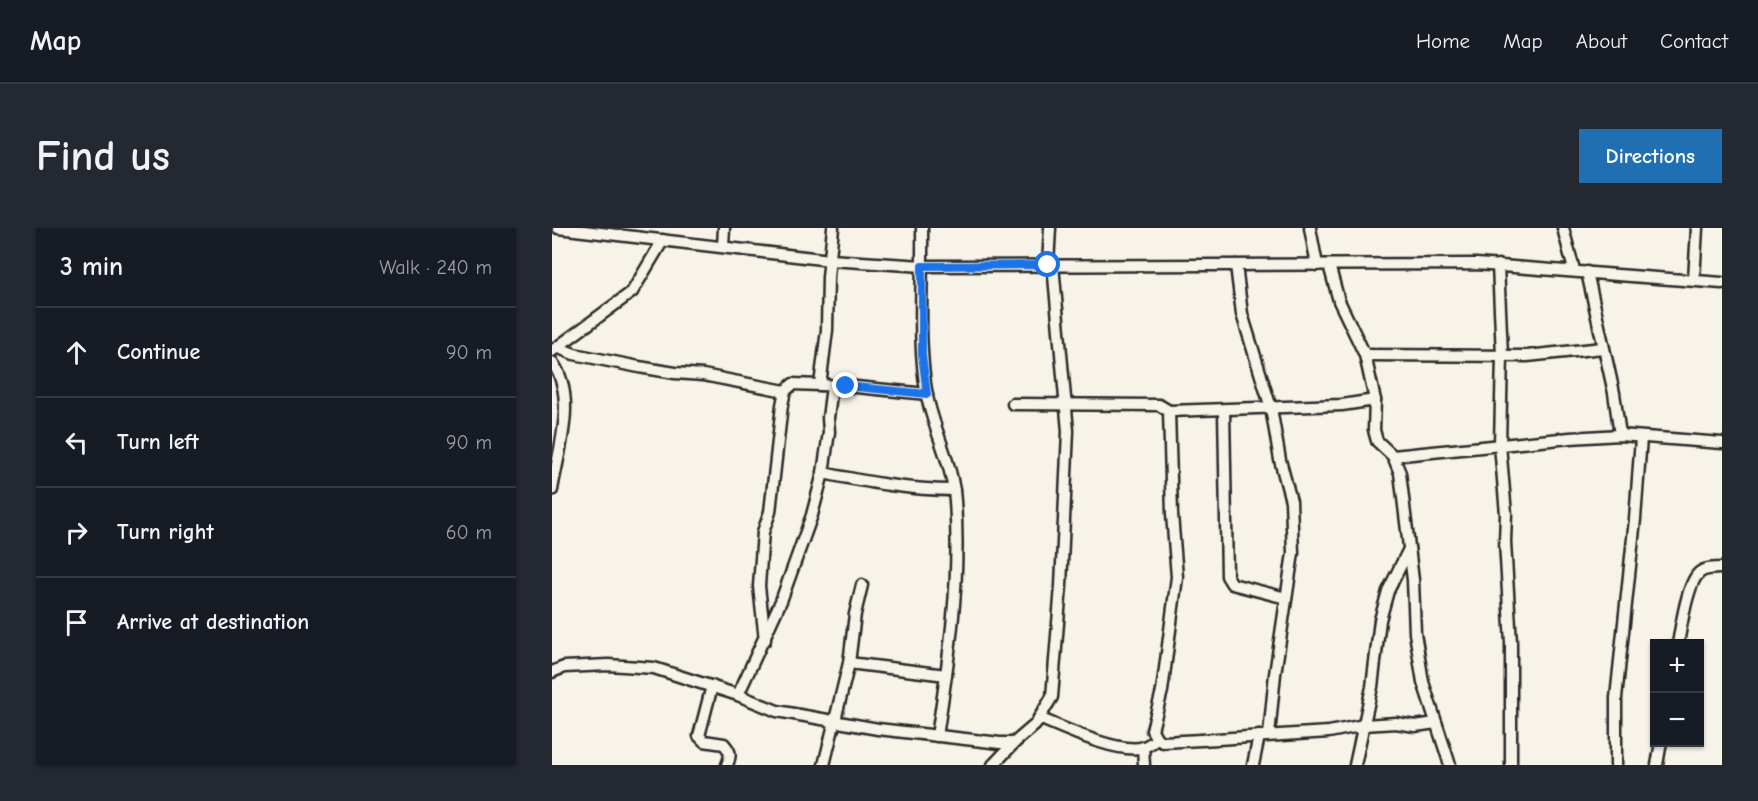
<!DOCTYPE html>
<html lang="en">
<head>
<meta charset="utf-8">
<style>
  :root { --surface:#171b24; --page:#242831; --text:#f1f3f6; --muted:#9ea1a6; --line:#363941; --accent:#1f6fb2 }
  body { margin:0; font-family:"Comic Neue",sans-serif; background:var(--page); color:var(--text) }
  .controls { position:absolute; right:18px; bottom:18px; display:grid; overflow:hidden; border-radius:0px; box-shadow:0 2px 4px #0004 }
  .controls button { width:54px; height:54px; display:grid; place-items:center; padding:0; border:0; border-bottom:2px solid var(--line); background:var(--surface); color:var(--text); font:30px sans-serif }
  .stop { position:absolute; width:18px; height:18px; margin:-14px; border:4px solid #1a73e8; border-radius:50%; background:#fff }
  .stop.end { background:#1a73e8; border-color:#fff; box-shadow:0 2px 6px #0008 }
  .list { margin:0; padding:0; list-style:none }
  h2 { display:flex; justify-content:space-between; align-items:center; height:78px; margin:0; padding:0 24px; font-size:26px }
  h2 small { font-size:20px; font-weight:400; color:var(--muted) }
  .list li { display:grid; grid-template-columns:39px 1fr auto; gap:18px; align-items:center; box-sizing:border-box; height:90px; padding:0 24px; border-top:2px solid var(--line) }
  .list b { display:block; font-size:22px; white-space:nowrap }
  .list em { font-size:20px; font-style:normal; color:var(--muted) }
  .icon { flex:none; width:33px; height:33px; fill:none; stroke:currentColor; stroke-width:2; stroke-linecap:round; stroke-linejoin:round }
  .map { position:relative; flex:none; width:1170px; height:537px; overflow:hidden; border-radius:0px }
  header { display:flex; align-items:center; gap:36px; box-sizing:border-box; height:84px; padding:0 30px; background:var(--surface); border-bottom:2px solid var(--line) }
  header strong { font-size:28px }
  nav { display:flex; gap:33px; margin-inline-start:auto; font-size:21px }
  .intro { display:flex; align-items:center; justify-content:space-between; box-sizing:border-box; height:144px; padding:0 36px }
  h1 { margin:0; font-size:42px }
  .button { padding:15px 27px; border-radius:0px; background:var(--accent); color:#fff; font-size:21px; font-weight:700 }
  main { display:flex; gap:36px; padding:0 36px }
  aside { flex:1; background:var(--surface); border-radius:0px; box-shadow:0 2px 4px #0004 }
  .map>svg:first-child { display:block }
  .lines { fill:none; stroke-linecap:round; stroke-linejoin:round }
  .minor-casing { stroke:#2b2b2b; stroke-width:15 }
  .minor { stroke:#f7f3e8; stroke-width:10 }
  .route { stroke:#1a73e8; stroke-width:8 }
</style>
</head>
<body>
<header>
<strong>Map</strong>
<nav><a>Home</a><a>Map</a><a>About</a><a>Contact</a></nav>
</header>
<div class="intro"><h1>Find us</h1><a class="button">Directions</a></div>
<main>
<aside>
<h2>3 min<small>Walk · 240 m</small></h2>
<ul class="list">
<li><svg class="icon" aria-label="ahead" viewBox="0 0 24 24"><path d="M12 20V5M6 11l6-6 6 6"/></svg><div><b>Continue</b></div><em>90 m</em></li>
<li><svg class="icon" aria-label="left" viewBox="0 0 24 24"><path d="M17 20v-9H6M10 6l-5 5 5 5"/></svg><div><b>Turn left</b></div><em>90 m</em></li>
<li><svg class="icon" aria-label="right" viewBox="0 0 24 24"><path d="M7 20v-9h11M14 6l5 5-5 5"/></svg><div><b>Turn right</b></div><em>60 m</em></li>
<li><svg class="icon" aria-label="arrive" viewBox="0 0 24 24"><path d="M6 21V4h12l-3 4 3 4H6"/></svg><div><b>Arrive at destination</b></div></li>
</ul>
</aside>
<div class="map">
<svg width="1170" height="537" viewBox="0 0 1170 537">
  <rect width="100%" height="100%" fill="#f7f3e8"/>
  <filter id="ink" filterUnits="userSpaceOnUse"><feTurbulence type="fractalNoise" baseFrequency=".0167" numOctaves="2"/><feDisplacementMap in="SourceGraphic" scale="12" xChannelSelector="R" yChannelSelector="G"/><feConvolveMatrix kernelMatrix="1 2 1 2 8 2 1 2 1" color-interpolation-filters="sRGB"/></filter>
  <g filter="url(#ink)">
    <g class="lines">
      <g class="minor-casing">
        <g id="minor">
          <path d="M6,0L278,32L371,38L924,36L1170,55"/>
          <path d="M370,0C371,56 365,113 375,168C382,203 401,237 403,273C409,352 397,430 385,508"/>
          <path d="M758,0L765,37"/>
          <path d="M1011,0L1022,42"/>
          <path d="M171,18L172,0"/>
          <path d="M496,37L498,0"/>
          <path d="M684,37L690,86L719,180L728,232L739,273L741,325L723,446L717,507"/>
          <path d="M777,37L787,73L813,127L823,172L822,202L825,213L841,228L848,245L861,352L863,405L871,454L898,537"/>
          <path d="M946,37L950,127L948,217L954,286L953,314L959,415V537"/>
          <path d="M1035,44L1062,165L1068,207"/>
          <path d="M1142,52L1145,0"/>
          <path d="M7,120L22,126L87,139L123,145L151,147L233,163"/>
          <path d="M0,123L80,64L111,12"/>
          <path d="M813,127L975,128L1051,120"/>
          <path d="M0,134C26,169 6,223 0,262"/>
          <path d="M268,157L275,102L276,49L281,0"/>
          <path d="M461,176L607,177L617,183L790,177L823,172"/>
          <path d="M672,183L675,348L680,356L734,370"/>
          <path d="M841,228L1018,210L1068,207L1170,215"/>
          <path d="M271,245C315,254 357,262 402,262"/>
          <path d="M213,412L207,358L211,304L218,284L230,177L233,163L241,156L294,158L375,166"/>
          <path d="M1126,416C1129,399 1135,356 1147,345C1152,340 1163,340 1170,340"/>
          <path d="M297,435L394,447"/>
          <path d="M0,444L12,439L56,437L102,440L186,467L225,483L326,501L448,515H462L483,497L500,469L509,358L516,203L501,37"/>
          <path d="M160,458L147,508L152,513L172,516C179,524 179,527 175,537"/>
          <path d="M186,467L229,373L260,287L271,245L277,204L276,190L280,158"/>
          <path d="M487,490C511,500 568,527 592,519C597,517 601,514 605,511L611,514L649,512L777,504L812,497L844,495L863,498L884,495"/>
          <path d="M605,511L600,502L610,463L625,349L620,286L617,183"/>
          <path d="M591,519L592,537"/>
          <path d="M272,537L297,435L303,386L310,357"/>
          <path d="M441,537L462,515"/>
          <path d="M701,537L707,508"/>
          <path d="M803,537L820,459L828,392L836,363L857,321"/>
          <path d="M1064,537V470L1083,291L1089,210"/>
          <path d="M1105,537L1109,514"/>
        </g>
      </g>
      <use href="#minor" class="minor"/>
    </g>
  </g>
  <g class="lines" filter="url(#ink)">
    <path class="route" d="M294,158L375,166L370,127V38L496,37"/>
  </g>
</svg>
<div class="controls">
<button>+</button>
<button>−</button>
</div>
<div class="stop" style="left:496px;top:37px"></div>
<div class="stop end" style="left:294px;top:158px"></div>
</div>
</main>
</body>
</html>
